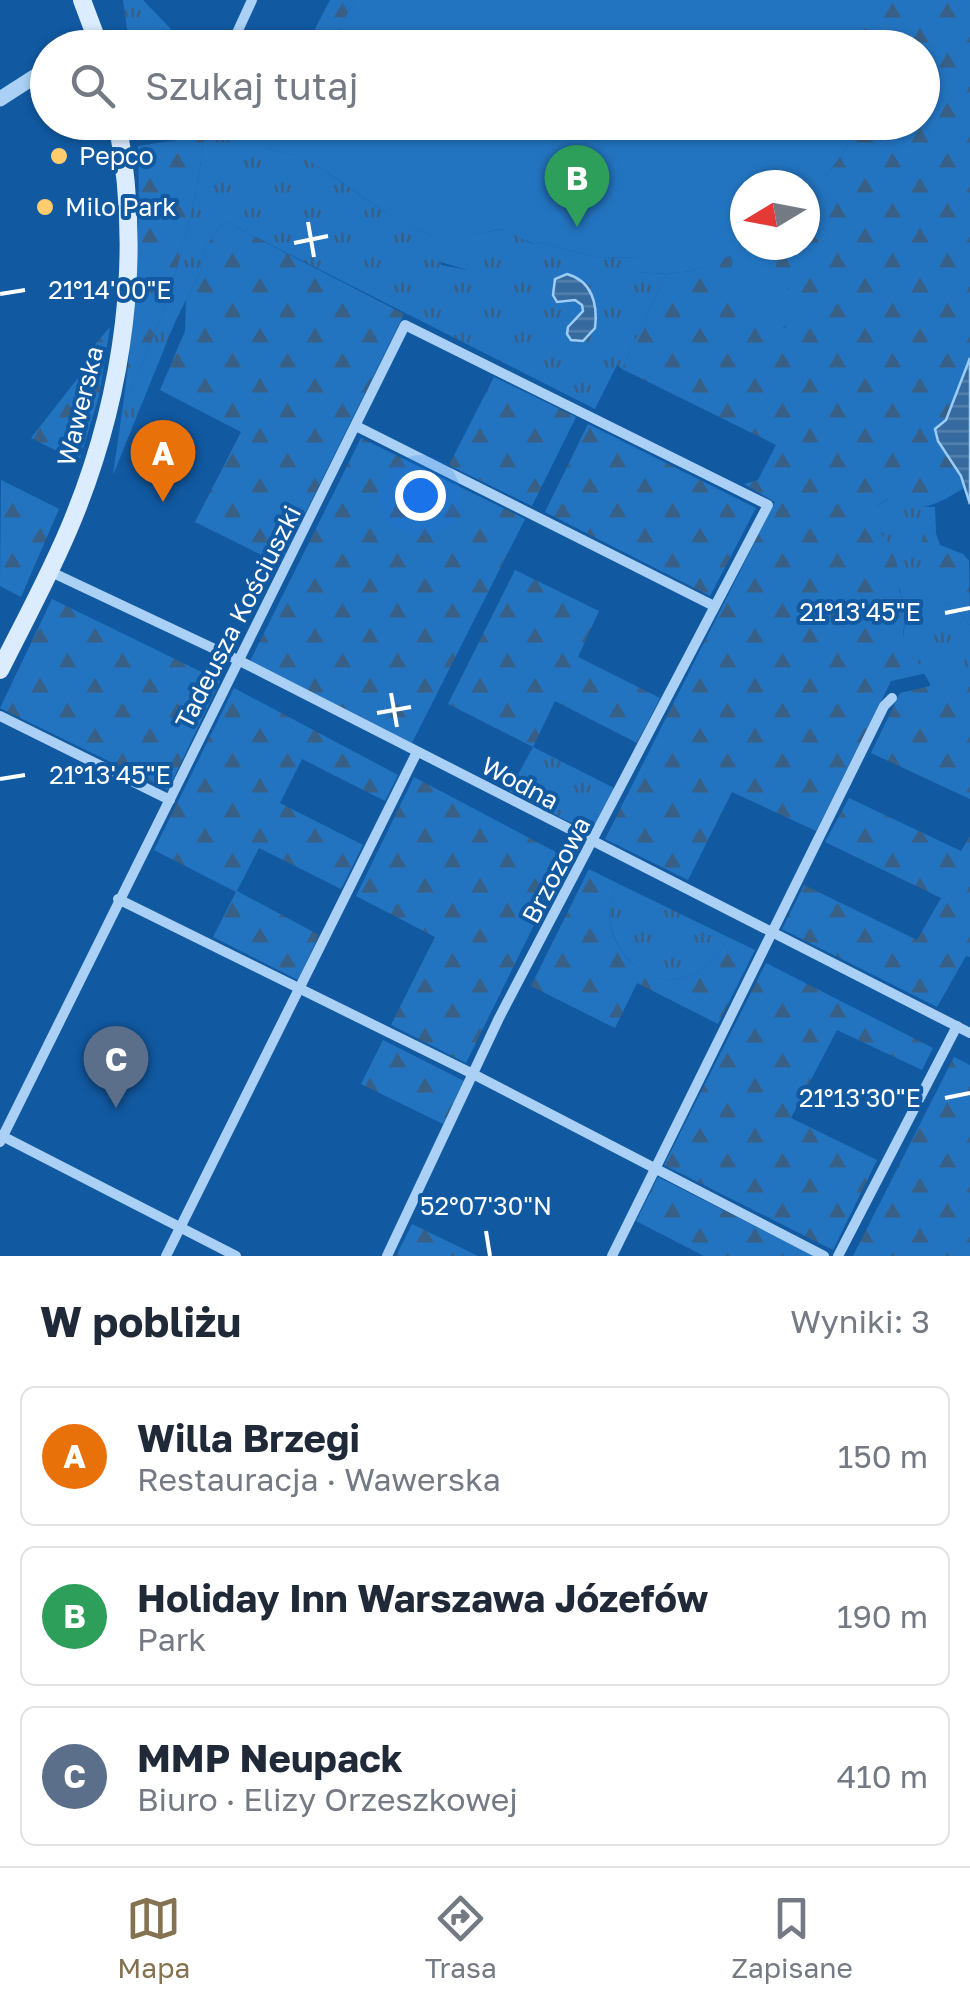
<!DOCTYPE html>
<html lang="pl">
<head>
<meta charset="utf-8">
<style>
  :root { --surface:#fff; --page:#f2f2f3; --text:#1f2937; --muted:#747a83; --line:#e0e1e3; --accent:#847250 }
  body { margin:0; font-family:"Golos Text",sans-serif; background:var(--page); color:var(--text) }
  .compass { position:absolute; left:730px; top:170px; width:90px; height:90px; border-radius:50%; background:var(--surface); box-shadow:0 2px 8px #0004; rotate:260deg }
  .you { position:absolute; left:420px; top:495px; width:35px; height:35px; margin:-25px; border:8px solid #fff; border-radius:50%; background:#1a73e8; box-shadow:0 0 0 15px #1a73e833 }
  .badge { display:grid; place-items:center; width:65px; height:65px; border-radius:50%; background:var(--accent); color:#fff; font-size:32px; font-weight:700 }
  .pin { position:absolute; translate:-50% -82px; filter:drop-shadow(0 2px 5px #0008) }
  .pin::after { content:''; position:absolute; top:52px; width:35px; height:30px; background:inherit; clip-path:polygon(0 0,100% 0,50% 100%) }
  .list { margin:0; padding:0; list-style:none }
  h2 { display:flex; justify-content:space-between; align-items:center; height:130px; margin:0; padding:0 40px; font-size:42px }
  h2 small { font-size:32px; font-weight:400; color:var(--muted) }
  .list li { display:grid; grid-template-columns:65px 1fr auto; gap:30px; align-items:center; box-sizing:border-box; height:140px; margin:0 20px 20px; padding:0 20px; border:2px solid var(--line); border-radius:15px }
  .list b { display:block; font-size:38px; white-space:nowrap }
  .list p { margin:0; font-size:32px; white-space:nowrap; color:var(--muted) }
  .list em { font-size:32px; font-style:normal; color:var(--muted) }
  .icon { flex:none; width:55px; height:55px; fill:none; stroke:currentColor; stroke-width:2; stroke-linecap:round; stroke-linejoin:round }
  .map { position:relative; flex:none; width:970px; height:1256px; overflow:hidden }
  .search { position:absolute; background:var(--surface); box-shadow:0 2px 8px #0004; left:30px; right:30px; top:30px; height:110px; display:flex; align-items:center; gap:25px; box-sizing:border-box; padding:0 35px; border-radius:55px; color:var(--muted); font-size:38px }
  .sheet { height:610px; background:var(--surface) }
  nav { display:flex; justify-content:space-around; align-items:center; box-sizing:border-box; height:140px; border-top:2px solid var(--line); background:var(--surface); font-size:28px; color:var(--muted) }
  nav a { display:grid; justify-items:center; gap:5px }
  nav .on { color:var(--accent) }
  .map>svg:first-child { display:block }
  .grass { fill:url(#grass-tufts) }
  .forest { fill:url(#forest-firs) }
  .green { fill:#2374c0 }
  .water { fill:url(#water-rules); stroke:#9ccdf9; stroke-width:2.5 }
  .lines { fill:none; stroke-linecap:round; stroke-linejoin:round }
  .minor { stroke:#aad1f5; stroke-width:10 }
  .tertiary { stroke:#aad1f5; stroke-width:15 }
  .secondary { stroke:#daecfe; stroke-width:18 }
  .ticks { fill:none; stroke:#fff; stroke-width:4 }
  .poi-dot { fill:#ffcc6e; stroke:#1159a1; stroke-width:4 }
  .labels { text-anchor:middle; stroke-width:8; stroke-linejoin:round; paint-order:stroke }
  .poi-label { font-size:25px; fill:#fff; stroke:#1159a1; text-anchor:start }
  .street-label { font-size:25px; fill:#fff; stroke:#1159a1 }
  .ticks-label { font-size:25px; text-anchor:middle; fill:#fff; stroke:#1159a1; stroke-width:8; stroke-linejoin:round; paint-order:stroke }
</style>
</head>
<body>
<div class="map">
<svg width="970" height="1256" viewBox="0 0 970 1256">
  <defs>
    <pattern id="grass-tufts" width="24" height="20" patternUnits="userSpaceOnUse" patternTransform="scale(2.5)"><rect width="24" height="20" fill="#2374c0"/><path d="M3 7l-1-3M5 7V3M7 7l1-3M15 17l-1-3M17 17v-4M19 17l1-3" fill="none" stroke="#386086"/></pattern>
    <pattern id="forest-firs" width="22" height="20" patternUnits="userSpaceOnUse" patternTransform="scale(2.5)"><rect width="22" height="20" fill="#2374c0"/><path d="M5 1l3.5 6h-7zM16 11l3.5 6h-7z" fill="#386086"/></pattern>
    <pattern id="water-rules" width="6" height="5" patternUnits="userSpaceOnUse" patternTransform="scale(2.5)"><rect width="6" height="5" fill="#376a9e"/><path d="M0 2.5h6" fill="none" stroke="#5580ad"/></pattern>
  </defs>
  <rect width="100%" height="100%" fill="#1159a1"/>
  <g class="grass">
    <path d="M123,0H143L188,47L119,48L128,36Z"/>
    <path d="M283,130L268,148C282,154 300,155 313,163C354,189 387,219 433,236L441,265L467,270L470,235L503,229L534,245L538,242L596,257L642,258L638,272L666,274L622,369L617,365L595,409L224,221L205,248L200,272L175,322L113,475L124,398L129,394C166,312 195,225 204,136Z"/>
    <path d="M888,499L912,507H935L936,533L930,529L937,599L951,604L970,625V665L964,678L931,687C925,669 910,664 905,649C901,637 905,628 906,617C907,607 901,597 899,586C895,563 893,547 876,529V507Z"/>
    <path d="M533,747L614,788L591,833L509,791Z"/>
    <path d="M619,884L730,938C720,949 710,964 697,972C654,998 605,952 610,906C611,899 616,891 619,884Z"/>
  </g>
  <g class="forest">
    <path d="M330,0H355L329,47L305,48Z"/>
    <path d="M863,0H970V358L946,420L935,429C940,452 958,466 964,488C940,503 914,518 887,499L876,507V529L888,542L897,564L899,589L907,614L903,632L905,650L927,673L891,681L816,831L732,792L688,880L605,839L775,502L744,484L758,480L776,445L622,369L666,274L691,271L729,256L733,259L726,285C744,312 749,338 786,327L788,289C769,274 776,266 780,245H805V212L815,205L826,176L846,149L858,123L922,122V48L863,47Z"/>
    <path d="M204,136C195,225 166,312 129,394L124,398C135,314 141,230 138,146Z"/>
    <path d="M224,221L404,314L280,564L195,522L241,432L160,390L185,331L186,300L200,272L205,248Z"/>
    <path d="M110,327L99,396L79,462L31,438L92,360L91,349Z"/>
    <path d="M494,377L576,417L532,506L449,465Z"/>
    <path d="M588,424L756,508L710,596L545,512Z"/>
    <path d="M361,438L525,519L412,743L250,661Z"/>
    <path d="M1,480L59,509L21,597L0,586Z"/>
    <path d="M930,529L936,533L940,545L963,554L969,561L970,625L951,604L937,599L928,592L920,557L923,534Z"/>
    <path d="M515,570L599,611L578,657L660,698L637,743L555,701L533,747L448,704Z"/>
    <path d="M52,599L220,681L168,790L0,708Z"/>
    <path d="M969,665H970V799L871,753L900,693L964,678Z"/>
    <path d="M234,688L398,775L385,801L302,759L280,803L363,845L341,889L259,848L237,891L319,935L298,980L213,937L236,892L154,850Z"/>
    <path d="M414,777L567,858L466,1063L391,1025L435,937L356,896Z"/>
    <path d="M849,798L961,851L970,836V957L966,956L937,1007L782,929L804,885L917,940L941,898L825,842Z"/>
    <path d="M589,869L619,884C616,891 611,899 610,906C604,952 654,998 697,972C710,964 720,949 730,938L755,950L718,1024L637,983L615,1028L531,986Z"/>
    <path d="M766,963L933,1048L922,1070L837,1030L791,1118L877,1160L833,1250L664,1165Z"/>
    <path d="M383,1040L464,1081L443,1124L361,1084Z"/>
    <path d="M954,1057L970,1065V1256H853Z"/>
    <path d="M658,1177L814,1256H704L636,1221Z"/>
    <path d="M412,1224L478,1256H396Z"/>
  </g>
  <g class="green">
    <path d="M355,0H863V47H329Z"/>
    <path d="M287,122L858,123L846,149L826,176L825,193L805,212V185H745V245H780C772,283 775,271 795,299C796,350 741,331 727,298C722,286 731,271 733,259L730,256L691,271L666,274L637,272L641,258L596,257L538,242L535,245L502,229L471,235L467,270L431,259L433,236C384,218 355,188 312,163C299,155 282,154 268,148Z"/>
  </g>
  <g class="water">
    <path d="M567,274C592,281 598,304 595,328L583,341L571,340L567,334L568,327L583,311L582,305L575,300L557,302L553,295L555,279Z"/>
    <path d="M970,358V504L961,476L938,441L935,429L946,420Z"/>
  </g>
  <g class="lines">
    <g class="minor">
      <path d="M230,48L252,0"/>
      <path d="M120,136L278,122"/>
      <path d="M356,426L714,606"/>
      <path d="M49,571L238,660L970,1033"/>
      <path d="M0,716L170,800"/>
      <path d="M118,899L475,1075L824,1256"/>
      <path d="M0,1135L236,1256"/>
      <path d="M0,1142L405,325L768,505L499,1018L387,1256"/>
      <path d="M166,1256L417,752"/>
      <path d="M612,1256L884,706L892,698"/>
      <path d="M838,1256L957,1026"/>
    </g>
    <g class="tertiary">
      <path d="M79,48L97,37"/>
      <path d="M0,99L48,68"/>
    </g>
    <g class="secondary">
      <path d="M82,0L100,48"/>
      <path d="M0,670C25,620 52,571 73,519C124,394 143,255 117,122"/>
    </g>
  </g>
  <path class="ticks" d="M308,222L314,257M294,243L328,236M0,294L25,290M945,613L970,608M391,693L397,727M377,713L411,707M0,779L25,775M945,1098L970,1093M486,1231L490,1256"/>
  <g class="poi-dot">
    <circle cx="59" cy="156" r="10"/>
    <circle cx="45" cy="207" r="10"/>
  </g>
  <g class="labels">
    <g class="poi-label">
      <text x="79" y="165">Pepco</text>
      <text x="65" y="216">Milo Park</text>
    </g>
    <g class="street-label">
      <text transform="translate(80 406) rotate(-76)" y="9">Wawerska</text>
      <text transform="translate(238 617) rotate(-63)" y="9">Tadeusza Kościuszki</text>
      <text transform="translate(520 783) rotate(28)" y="9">Wodna</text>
      <text transform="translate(556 870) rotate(-62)" y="9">Brzozowa</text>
    </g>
  </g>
  <g class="ticks-label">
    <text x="110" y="299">21°14'00"E</text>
    <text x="860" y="621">21°13'45"E</text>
    <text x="110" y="784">21°13'45"E</text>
    <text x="860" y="1107">21°13'30"E</text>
    <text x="486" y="1215">52°07'30"N</text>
  </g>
</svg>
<svg class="compass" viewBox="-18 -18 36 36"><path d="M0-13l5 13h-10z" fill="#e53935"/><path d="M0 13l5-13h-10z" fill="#747a83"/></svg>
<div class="you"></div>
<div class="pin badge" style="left:163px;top:502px;background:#e8710a">A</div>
<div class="pin badge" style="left:577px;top:227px;background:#2e9e5b">B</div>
<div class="pin badge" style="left:116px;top:1108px;background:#5c6f8a">C</div>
<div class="search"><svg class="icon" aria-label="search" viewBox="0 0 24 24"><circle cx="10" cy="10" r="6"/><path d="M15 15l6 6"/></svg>Szukaj tutaj</div>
</div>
<section class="sheet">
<h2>W pobliżu<small>Wyniki: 3</small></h2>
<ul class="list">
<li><span class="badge" style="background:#e8710a">A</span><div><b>Willa Brzegi</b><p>Restauracja · Wawerska</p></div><em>150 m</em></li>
<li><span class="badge" style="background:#2e9e5b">B</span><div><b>Holiday Inn Warszawa Józefów</b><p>Park</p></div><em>190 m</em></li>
<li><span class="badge" style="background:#5c6f8a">C</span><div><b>MMP Neupack</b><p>Biuro · Elizy Orzeszkowej</p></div><em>410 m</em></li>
</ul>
</section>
<nav>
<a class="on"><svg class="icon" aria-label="map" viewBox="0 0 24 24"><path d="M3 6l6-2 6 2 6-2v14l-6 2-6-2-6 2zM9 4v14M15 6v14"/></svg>Mapa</a>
<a><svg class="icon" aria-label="directions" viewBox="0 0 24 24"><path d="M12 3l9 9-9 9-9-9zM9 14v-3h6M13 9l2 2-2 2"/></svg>Trasa</a>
<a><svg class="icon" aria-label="saved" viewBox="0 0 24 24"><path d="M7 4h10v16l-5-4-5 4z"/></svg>Zapisane</a>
</nav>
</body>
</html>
